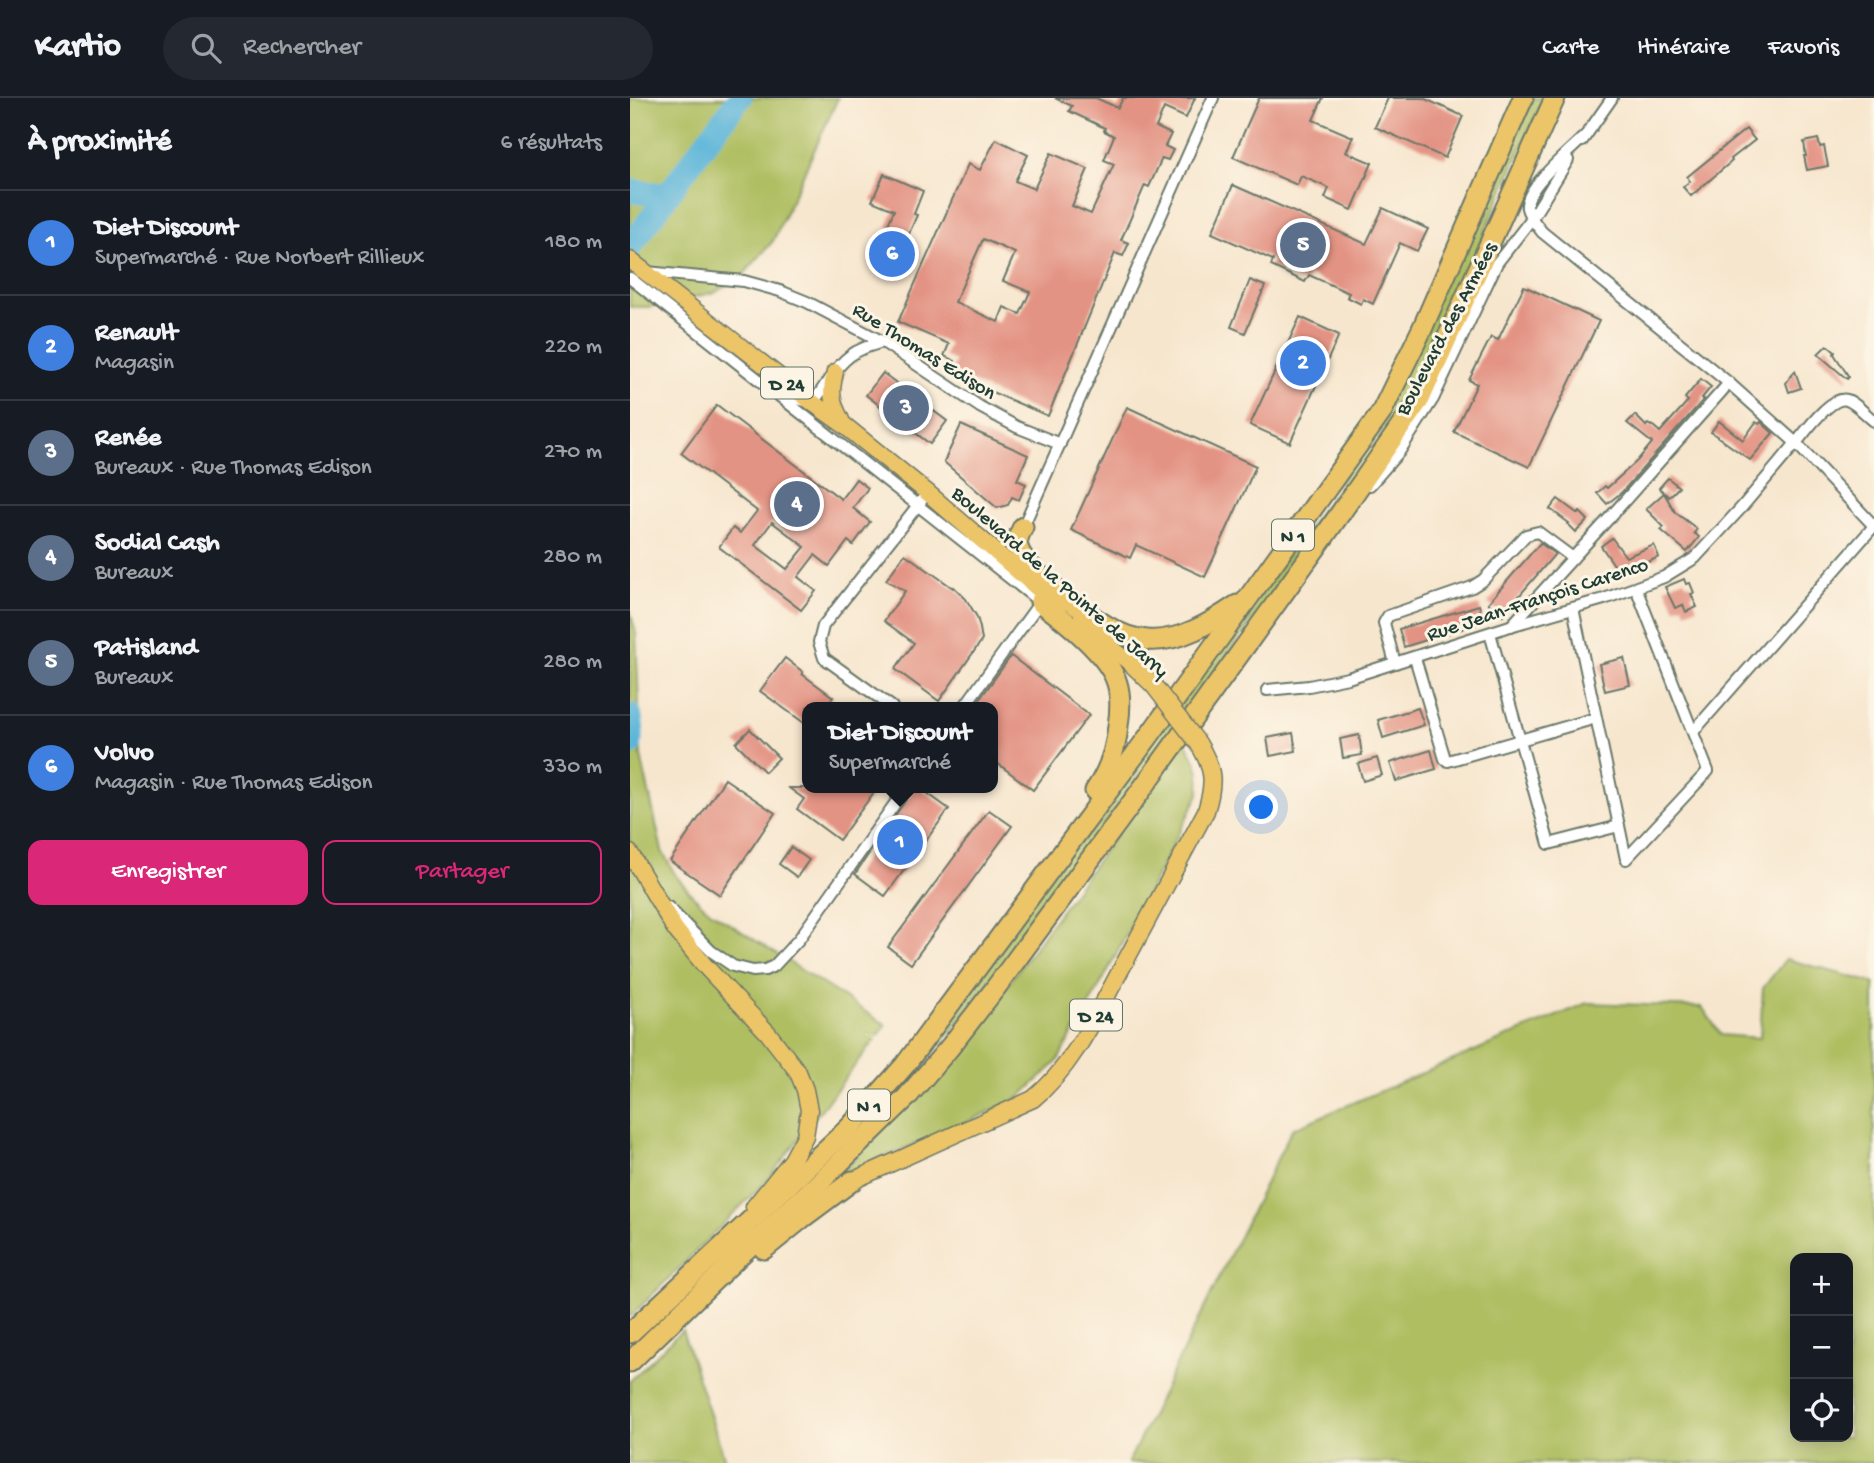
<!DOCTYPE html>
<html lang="fr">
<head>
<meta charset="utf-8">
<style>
  :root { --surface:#171b24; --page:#242831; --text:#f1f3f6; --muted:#9ea1a6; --line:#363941; --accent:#db2777 }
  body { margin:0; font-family:"Gochi Hand",sans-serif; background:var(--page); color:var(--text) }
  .controls { position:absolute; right:21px; bottom:21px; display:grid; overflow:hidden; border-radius:14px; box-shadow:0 4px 18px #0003 }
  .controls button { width:63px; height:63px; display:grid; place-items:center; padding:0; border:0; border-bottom:2px solid var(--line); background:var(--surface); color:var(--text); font:35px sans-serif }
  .you { position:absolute; left:632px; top:710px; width:24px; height:24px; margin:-18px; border:5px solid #fff; border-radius:50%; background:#1a73e8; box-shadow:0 0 0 10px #1a73e833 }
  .badge { display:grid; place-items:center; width:46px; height:46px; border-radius:50%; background:var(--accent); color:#fff; font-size:23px; font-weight:700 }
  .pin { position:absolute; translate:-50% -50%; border:4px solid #fff; box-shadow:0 2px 7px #0006 }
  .popup { position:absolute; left:172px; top:604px; width:196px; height:91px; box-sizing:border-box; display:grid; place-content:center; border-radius:14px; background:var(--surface); filter:drop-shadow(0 2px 5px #0005); font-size:23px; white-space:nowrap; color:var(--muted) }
  .popup b { font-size:26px; color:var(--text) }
  .popup::after { content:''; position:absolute; left:50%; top:100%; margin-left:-14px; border:14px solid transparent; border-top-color:var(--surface) }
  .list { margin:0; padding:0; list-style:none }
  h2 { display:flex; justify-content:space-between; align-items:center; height:91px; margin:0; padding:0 28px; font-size:30px }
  h2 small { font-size:23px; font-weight:400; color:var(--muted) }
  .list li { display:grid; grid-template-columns:46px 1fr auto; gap:21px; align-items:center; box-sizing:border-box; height:105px; padding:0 28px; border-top:2px solid var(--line) }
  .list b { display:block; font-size:26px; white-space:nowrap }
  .list p { margin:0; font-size:23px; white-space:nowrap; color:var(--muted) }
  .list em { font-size:23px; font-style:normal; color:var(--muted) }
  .actions { display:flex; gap:14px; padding:21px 28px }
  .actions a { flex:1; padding:16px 0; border:2px solid var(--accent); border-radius:14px; text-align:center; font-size:24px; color:var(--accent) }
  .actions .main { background:var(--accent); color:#fff }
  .icon { flex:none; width:38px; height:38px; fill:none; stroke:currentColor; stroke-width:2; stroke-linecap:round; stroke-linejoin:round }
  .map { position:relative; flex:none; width:1244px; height:1365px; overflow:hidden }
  header { display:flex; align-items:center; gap:42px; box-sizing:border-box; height:98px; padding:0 35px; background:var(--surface); border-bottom:2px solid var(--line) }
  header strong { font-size:33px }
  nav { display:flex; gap:38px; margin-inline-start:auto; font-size:24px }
  .search { width:490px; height:63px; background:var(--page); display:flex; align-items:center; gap:18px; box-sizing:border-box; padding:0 24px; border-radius:38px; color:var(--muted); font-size:26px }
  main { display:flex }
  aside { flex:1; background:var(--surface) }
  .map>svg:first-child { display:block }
  .green { fill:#aebe61; stroke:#667e4a; stroke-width:2; fill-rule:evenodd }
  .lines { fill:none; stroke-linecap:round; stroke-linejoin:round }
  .river { stroke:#5bb5d9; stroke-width:24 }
  .building { fill:#e39383; fill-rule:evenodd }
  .street-casing { stroke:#6b786a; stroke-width:14 }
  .primary-casing { stroke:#6b786a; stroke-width:19 }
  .highway-casing { stroke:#6b786a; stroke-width:23 }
  .street { stroke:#fff; stroke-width:10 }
  .primary { stroke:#edc569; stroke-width:16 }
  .highway { stroke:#edc569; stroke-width:19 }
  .primary-bridge-casing { stroke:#6b786a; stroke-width:19; stroke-linecap:butt }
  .primary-bridge { stroke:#edc569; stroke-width:16 }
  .labels { text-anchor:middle; stroke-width:6; stroke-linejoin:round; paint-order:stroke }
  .shield { fill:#fcf5e5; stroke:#617469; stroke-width:2 }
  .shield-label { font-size:19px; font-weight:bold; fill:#1f3d34 }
  .street-label { font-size:21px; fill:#1f3d34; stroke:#fcf5e5 }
</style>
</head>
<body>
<header>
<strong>Kartio</strong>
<div class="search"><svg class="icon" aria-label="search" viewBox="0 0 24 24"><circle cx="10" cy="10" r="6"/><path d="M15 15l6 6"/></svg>Rechercher</div>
<nav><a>Carte</a><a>Itinéraire</a><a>Favoris</a></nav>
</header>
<main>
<aside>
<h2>À proximité<small>6 résultats</small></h2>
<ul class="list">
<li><span class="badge" style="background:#3f7fe0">1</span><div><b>Diet Discount</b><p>Supermarché · Rue Norbert Rillieux</p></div><em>180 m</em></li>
<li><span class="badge" style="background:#3f7fe0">2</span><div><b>Renault</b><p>Magasin</p></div><em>220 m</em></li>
<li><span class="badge" style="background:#5c6f8a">3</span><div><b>Renée</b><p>Bureaux · Rue Thomas Edison</p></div><em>270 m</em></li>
<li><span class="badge" style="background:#5c6f8a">4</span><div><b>Sodial Cash</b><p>Bureaux</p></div><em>280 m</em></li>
<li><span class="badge" style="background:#5c6f8a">5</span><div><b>Patisland</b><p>Bureaux</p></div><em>280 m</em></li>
<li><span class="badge" style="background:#3f7fe0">6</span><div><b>Volvo</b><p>Magasin · Rue Thomas Edison</p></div><em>330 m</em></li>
</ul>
<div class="actions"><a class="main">Enregistrer</a><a>Partager</a></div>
</aside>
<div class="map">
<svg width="1244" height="1365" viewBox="0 0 1244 1365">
  <rect width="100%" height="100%" fill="#fcf5e5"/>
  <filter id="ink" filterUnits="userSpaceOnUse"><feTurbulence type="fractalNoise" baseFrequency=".0143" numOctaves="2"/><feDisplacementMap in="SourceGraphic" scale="14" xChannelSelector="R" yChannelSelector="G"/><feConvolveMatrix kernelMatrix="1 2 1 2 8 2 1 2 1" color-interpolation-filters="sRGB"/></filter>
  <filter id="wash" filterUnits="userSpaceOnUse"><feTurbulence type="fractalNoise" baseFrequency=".00686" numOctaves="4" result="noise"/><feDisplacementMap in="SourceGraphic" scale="28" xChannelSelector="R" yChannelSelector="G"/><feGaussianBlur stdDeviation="1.57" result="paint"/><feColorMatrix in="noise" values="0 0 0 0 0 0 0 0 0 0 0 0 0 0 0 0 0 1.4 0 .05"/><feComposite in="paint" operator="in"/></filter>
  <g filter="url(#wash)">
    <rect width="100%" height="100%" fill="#f7e6ce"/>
    <g class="green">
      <path d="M0,0H208L143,143L115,175L86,194L20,209H0Z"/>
      <path d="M904,0H913L810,237L757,337L359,884L317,938L277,986L225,1033L707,391L880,51Z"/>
      <path d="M0,512L6,535L11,658L32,753L46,778L63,798L80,813L256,927L138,1081L0,1219Z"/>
      <path d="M554,642C567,664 571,670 569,696L474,880L427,964L389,1000L318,1033L229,1069L206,1080L339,940Z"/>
      <path d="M1156,861L1244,885V1365H498L662,1031L957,905L1072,909L1091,937L1130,940L1133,890ZM1165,1160H1218V1339H1165Z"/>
      <path d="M52,1232L96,1365H0V1283Z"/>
    </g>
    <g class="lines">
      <g class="river">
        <path d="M0,93L37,97"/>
        <path d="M1,148L70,52L110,0"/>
        <path d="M0,617L2,630L0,646"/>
      </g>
    </g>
    <g id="blocks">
      <g class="building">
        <path d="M425,0H466L488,10L493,0H565L556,20L534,10L526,29L541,36L535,48L543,52L538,62L532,60L519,89L515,87L491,142L499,145L493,158L485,155L418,318L362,294L321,273L325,263L314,258L319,246L268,224L338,66L350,72L366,41L398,57L385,83L404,91L421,55L458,71L442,108L461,116L484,66L474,62L484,38L474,33L475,30L439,13L442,8ZM353,141L385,155L373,183L400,194L390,216L374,209L368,224L325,204Z"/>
        <path d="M629,0H693L683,22L723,39L716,54L742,65L722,112L695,100L699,90L671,78L667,87L603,59Z"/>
        <path d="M758,0H793L833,18L815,60L745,29Z"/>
        <path d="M1116,31L1125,42L1101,61L1102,63L1061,98L1053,89L1060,83L1057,79Z"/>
        <path d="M1188,41L1190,49L1194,48L1198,68L1177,72L1174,58H1176L1174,44Z"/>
        <path d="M254,76L293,93L284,116L287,117L278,138L257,129L264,112L242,103Z"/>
        <path d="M603,87L736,146L753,110L798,131L787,153L770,145L743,206L733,201L731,206L717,199L719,195L679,177L675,184L641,168L643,162L582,135Z"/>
        <path d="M620,182L635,188L615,235L601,229Z"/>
        <path d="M894,188L969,223L899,369L824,334L847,286L839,282L861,239L868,242Z"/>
        <path d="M670,219L709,237L660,345L620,327Z"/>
        <path d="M1197,247L1205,254L1204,256L1219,279L1217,281L1188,256Z"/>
        <path d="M1165,273L1171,290L1159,294L1156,285Z"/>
        <path d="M253,275L317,323L300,346L236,297Z"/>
        <path d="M1071,281L1081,289L1072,300L1074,301L992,394L977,406L967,395L975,388L977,390L1007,363L1022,345L997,325L1005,317L1016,328L1018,326L1021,328L1022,327L1030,334L1058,303L1055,300Z"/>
        <path d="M87,307L211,401L226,381L238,390L223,410L240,424L223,447L218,443L199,468L185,457L168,479L186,493L171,512L89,449L103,430L110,435L127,413L51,355ZM142,424L175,449L157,471L125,447Z"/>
        <path d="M497,309L626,368L575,479L506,447L500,460L441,432Z"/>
        <path d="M1089,323L1113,342L1126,324L1129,326L1131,324L1143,335L1120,362L1081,334Z"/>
        <path d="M331,327L398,357L387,382L396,386L389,402L382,399L378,407L367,410L314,364Z"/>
        <path d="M1038,380L1049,389L1039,399L1029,390Z"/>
        <path d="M1034,395L1045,414L1067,431L1064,435L1069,439L1057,454L1031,432L1034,429L1016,411Z"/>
        <path d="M928,401L948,416L950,414L958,422L946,434L938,426L939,425L920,411Z"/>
        <path d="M982,440L996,459L1024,447L1029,459L989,477L984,467L971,448Z"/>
        <path d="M910,445L925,456L872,518L858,505Z"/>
        <path d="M275,456L323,490L324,489L336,501L347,519L350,530L352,542L309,603L265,571L284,545L254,523L275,493L256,482Z"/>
        <path d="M1054,481L1056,486L1060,485L1064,495L1061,496L1067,509L1056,514L1053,507L1045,510L1035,489Z"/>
        <path d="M849,507L854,524L774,549L769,531Z"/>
        <path d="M381,558L459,617L403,692L363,662V609H344Z"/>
        <path d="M155,560L173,574L172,576L203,599L195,609H177V627L130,593Z"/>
        <path d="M994,560L1000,587L975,593L969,566Z"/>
        <path d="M788,610L794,627L753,640L748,622Z"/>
        <path d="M120,631L149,660L135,674L106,645Z"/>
        <path d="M663,635L666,653L640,658L637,640Z"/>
        <path d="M729,637L732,657L713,660L710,641Z"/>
        <path d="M801,652L806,671L766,683L760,665Z"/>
        <path d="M747,660L752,677L733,683L728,666Z"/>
        <path d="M95,681L145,715L90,797L40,763Z"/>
        <path d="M159,690H247L209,742L167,711L174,701Z"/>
        <path d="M284,690H290L319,711L255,798L225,776Z"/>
        <path d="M359,712L382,728L281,866L258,849Z"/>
        <path d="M161,749L179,762L167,779L149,766Z"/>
      </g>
    </g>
  </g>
  <g filter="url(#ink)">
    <use href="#blocks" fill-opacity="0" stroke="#6b786a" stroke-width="2"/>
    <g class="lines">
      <g class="street-casing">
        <g id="street">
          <path d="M952,43L982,0"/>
          <path d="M16,174L114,183L150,193L177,204L253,244L350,309L387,329L430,346"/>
          <path d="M0,180L410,504L334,609"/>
          <path d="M150,297L183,305C197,286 209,260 232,251C238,248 246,246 253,244"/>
          <path d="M1244,323C1236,317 1226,305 1217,302C1201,297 1176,333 1166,345L1244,428"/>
          <path d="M740,387L769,354L803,301L867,165L902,120L938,62"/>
          <path d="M393,429L583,0"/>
          <path d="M943,510L996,761L1078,673L1006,490"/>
          <path d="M881,528L982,417L1099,285"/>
          <path d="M860,535L919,746L989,728"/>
          <path d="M785,560L815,661L818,663L966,620"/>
          <path d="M765,565L754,525L758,518L842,489L853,482L896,437L908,434L943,460"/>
          <path d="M637,592L679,588L718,580L880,528L974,501L1034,479L1065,460L1112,409L1166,345L1099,285L912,134C907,127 899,119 897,110C894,90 941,52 956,37"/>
          <path d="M262,609L194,560L189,544L193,528L292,402"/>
          <path d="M1063,634L1244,428"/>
          <path d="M38,809L81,853L103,868L123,873L135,872L144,868L169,841L276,690"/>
        </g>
      </g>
      <g class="primary-casing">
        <g id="primary">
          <path d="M0,162L183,305L214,327L298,395L428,508"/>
          <path d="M205,274C200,295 201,303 211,322"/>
          <path d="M449,524L498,563L524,588"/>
          <path d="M0,755L45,831L75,868L138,935L168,974L175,992L179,1012L175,1038L162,1062L124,1109"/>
          <path d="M212,1090L222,1083L403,1001C445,967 469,911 495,864C522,813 549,763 576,713C585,684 584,671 568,645"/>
        </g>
      </g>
      <g class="highway-casing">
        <g id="highway">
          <path d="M393,429C390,435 386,441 388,449C394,471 456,516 477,528C488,535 503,541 517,542C549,545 582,524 607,507"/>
          <path d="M410,504C434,521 479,557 487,585C491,598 490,615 488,628C486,651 478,674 465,693"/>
          <path d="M134,1151L171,1121L222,1083"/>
          <path d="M0,1235L220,1029L275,967L519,638L751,315L792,231L893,0"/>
          <path d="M0,1264L108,1159L193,1081L277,999L320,949L364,892L515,687L696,436L790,301L925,0"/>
        </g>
      </g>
      <use href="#street" class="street"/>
      <use href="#primary" class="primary"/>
      <use href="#highway" class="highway"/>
      <g class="primary-bridge-casing">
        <path id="primary-bridge" d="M524,588L568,645"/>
      </g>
      <use href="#primary-bridge" class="primary-bridge"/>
    </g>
  </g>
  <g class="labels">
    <g class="shield">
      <rect x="131" y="269.5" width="52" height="31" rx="5"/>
      <rect x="642" y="421.5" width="42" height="31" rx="5"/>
      <rect x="440" y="901.5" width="52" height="31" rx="5"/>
      <rect x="218" y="991.5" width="42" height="31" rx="5"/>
    </g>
    <g class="shield-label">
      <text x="157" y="292">D 24</text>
      <text x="663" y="444">N 1</text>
      <text x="466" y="924">D 24</text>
      <text x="239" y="1014">N 1</text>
    </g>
    <g class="street-label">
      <text transform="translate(815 230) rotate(-62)" y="7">Boulevard des Armées</text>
      <text transform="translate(295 252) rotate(32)" y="7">Rue Thomas Edison</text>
      <text transform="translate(431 483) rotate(41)" y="7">Boulevard de la Pointe de Jarry</text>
      <text transform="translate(907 500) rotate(-18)" y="7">Rue Jean-François Carenco</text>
    </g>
  </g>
</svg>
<div class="controls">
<button>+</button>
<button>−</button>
<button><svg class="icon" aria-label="locate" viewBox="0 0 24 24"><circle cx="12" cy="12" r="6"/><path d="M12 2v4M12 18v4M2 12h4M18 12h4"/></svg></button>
</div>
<div class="you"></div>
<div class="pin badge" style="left:270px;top:744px;background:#3f7fe0">1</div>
<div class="popup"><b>Diet Discount</b>Supermarché</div>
<div class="pin badge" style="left:673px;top:265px;background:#3f7fe0">2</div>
<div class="pin badge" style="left:276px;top:310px;background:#5c6f8a">3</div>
<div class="pin badge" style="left:167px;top:406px;background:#5c6f8a">4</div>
<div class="pin badge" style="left:673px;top:147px;background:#5c6f8a">5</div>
<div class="pin badge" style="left:262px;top:156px;background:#3f7fe0">6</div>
</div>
</main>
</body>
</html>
